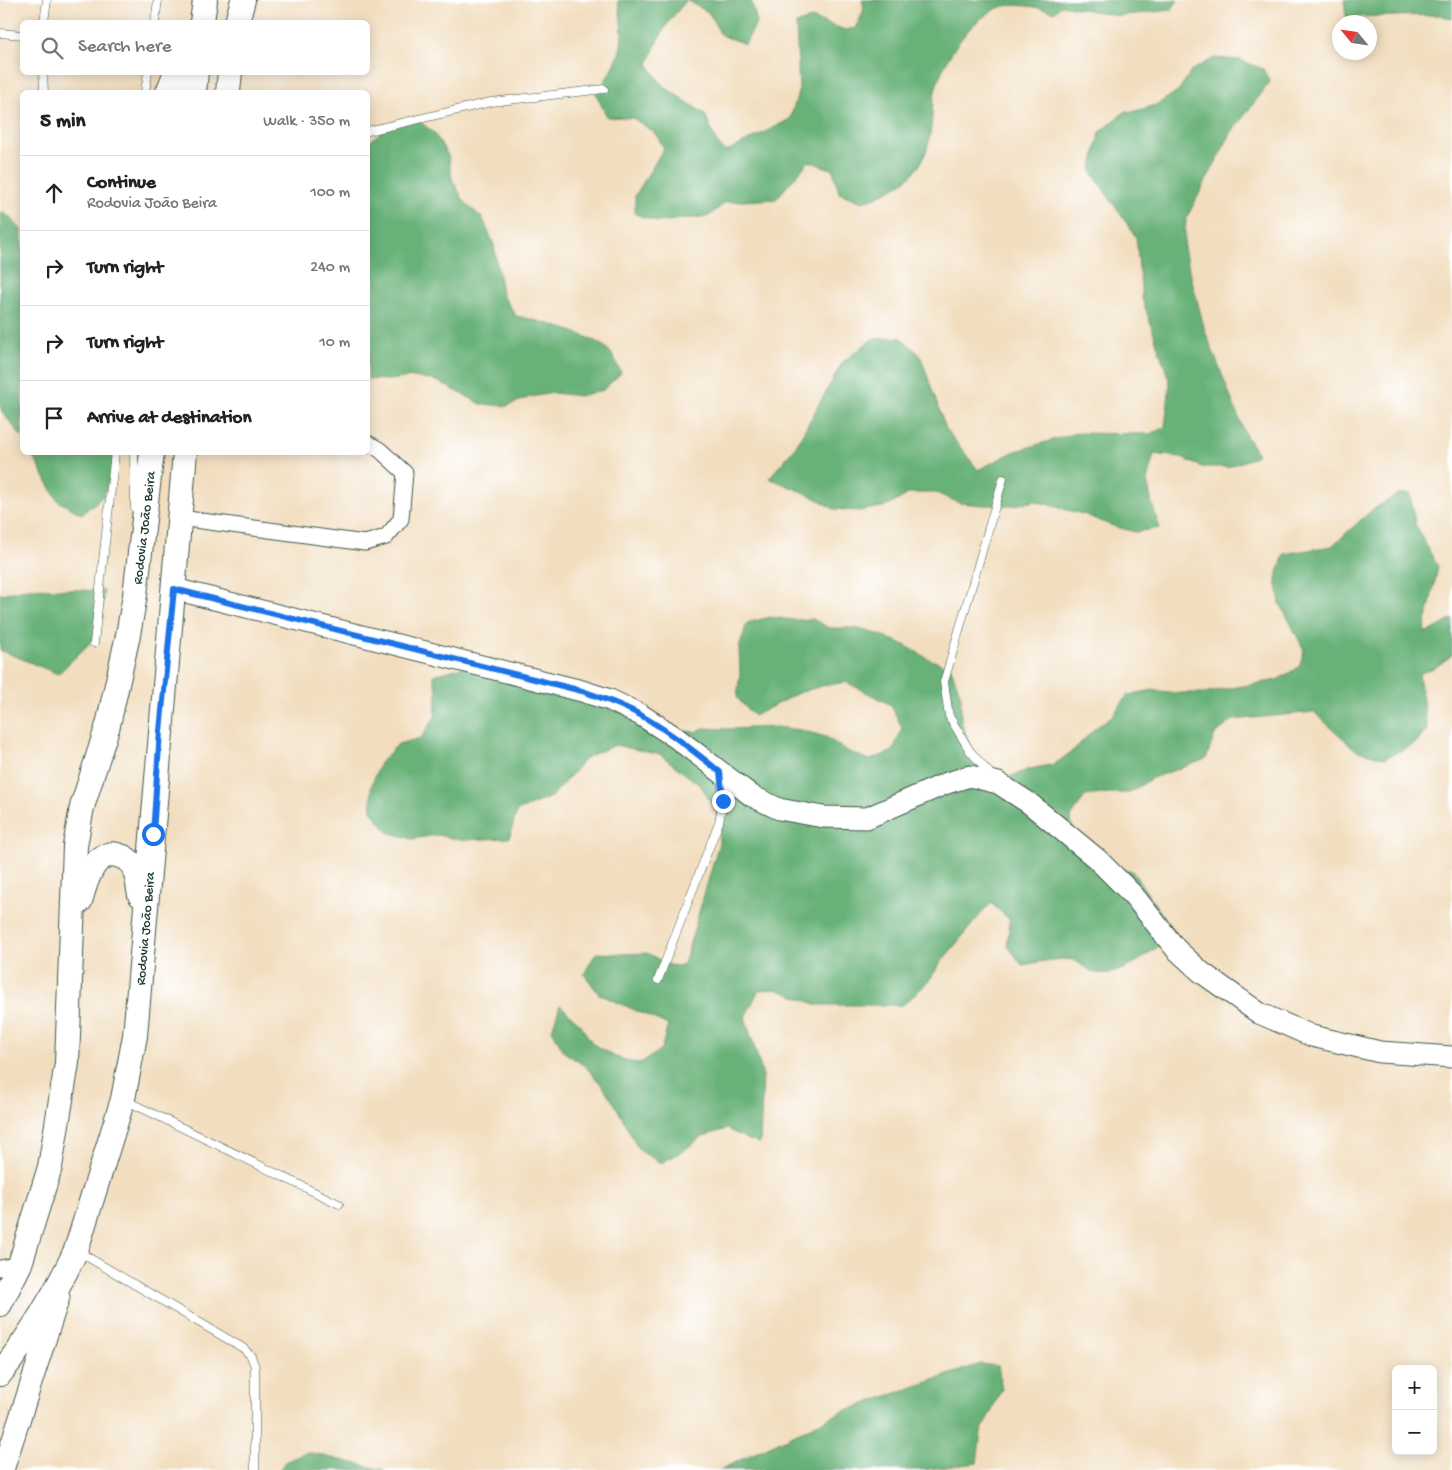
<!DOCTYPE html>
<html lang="en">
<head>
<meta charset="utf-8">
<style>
  :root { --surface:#fff; --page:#f6f6f6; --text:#222; --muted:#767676; --line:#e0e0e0 }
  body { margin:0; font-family:"Gochi Hand",sans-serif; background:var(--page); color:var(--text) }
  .controls { position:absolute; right:15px; bottom:15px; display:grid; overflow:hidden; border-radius:8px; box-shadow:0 2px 12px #0003 }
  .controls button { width:45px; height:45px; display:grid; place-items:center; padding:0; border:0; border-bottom:1px solid var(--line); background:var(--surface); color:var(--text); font:25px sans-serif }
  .compass { position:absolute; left:1332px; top:15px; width:45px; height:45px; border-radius:50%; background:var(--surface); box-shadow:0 2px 12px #0003; rotate:299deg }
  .stop { position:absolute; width:15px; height:15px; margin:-11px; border:4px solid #1a73e8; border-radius:50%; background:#fff }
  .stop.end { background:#1a73e8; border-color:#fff; box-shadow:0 1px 5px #0008 }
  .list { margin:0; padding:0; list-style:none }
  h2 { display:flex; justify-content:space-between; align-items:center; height:65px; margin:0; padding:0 20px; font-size:21px }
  h2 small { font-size:16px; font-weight:400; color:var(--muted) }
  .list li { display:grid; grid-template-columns:32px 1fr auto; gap:15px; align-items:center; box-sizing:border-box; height:75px; padding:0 20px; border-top:1px solid var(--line) }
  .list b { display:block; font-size:19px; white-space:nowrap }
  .list p { margin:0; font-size:16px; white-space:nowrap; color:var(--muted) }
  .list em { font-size:16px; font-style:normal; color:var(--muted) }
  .icon { flex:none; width:28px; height:28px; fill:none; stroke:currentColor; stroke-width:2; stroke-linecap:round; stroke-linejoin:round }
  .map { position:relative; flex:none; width:1452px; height:1470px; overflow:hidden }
  .search { position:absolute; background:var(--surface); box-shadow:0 2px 12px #0003; left:20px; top:20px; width:350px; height:55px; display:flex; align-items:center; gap:12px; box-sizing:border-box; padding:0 18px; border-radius:8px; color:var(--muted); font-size:19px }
  .panel { position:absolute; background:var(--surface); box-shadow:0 2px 12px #0003; left:20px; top:90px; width:350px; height:365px; border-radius:8px }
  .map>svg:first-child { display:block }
  .forest { fill:#68b178; stroke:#447756 }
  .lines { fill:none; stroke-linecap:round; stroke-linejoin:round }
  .lane-casing { stroke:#3f5549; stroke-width:9 }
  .street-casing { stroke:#3f5549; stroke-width:17 }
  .secondary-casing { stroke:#3f5549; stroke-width:23 }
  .primary-casing { stroke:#3f5549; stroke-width:26 }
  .lane { stroke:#fff; stroke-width:8 }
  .street { stroke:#fff; stroke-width:15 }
  .secondary { stroke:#fff; stroke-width:21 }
  .primary { stroke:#fff; stroke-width:24 }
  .route { stroke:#1a73e8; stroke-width:6 }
  .labels { text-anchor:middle; stroke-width:4.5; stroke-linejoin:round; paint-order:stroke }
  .street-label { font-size:14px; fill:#1f3d34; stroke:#fff }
</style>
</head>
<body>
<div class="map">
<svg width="1452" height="1470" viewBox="0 0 1452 1470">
  <rect width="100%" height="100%" fill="#fff"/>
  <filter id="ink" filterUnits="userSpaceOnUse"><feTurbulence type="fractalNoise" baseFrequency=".02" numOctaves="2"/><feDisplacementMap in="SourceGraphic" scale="10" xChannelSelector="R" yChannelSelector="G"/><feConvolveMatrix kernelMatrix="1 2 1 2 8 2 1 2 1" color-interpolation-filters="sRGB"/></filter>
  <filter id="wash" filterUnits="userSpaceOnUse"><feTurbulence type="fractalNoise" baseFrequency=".0096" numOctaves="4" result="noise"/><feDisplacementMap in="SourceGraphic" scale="20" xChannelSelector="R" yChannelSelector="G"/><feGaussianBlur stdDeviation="1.12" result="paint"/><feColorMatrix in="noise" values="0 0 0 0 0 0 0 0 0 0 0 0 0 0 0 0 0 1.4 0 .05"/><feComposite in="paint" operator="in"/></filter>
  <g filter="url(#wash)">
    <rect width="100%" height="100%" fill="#f2debf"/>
    <g class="forest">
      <path d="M620,0H751L757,22L745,44L721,35L709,13L687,0C666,23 659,36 648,64L663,86L705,114L717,143L726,152L790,119L799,89L796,24L812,18L845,30L856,28L864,9L862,0H1178L1171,10L1118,16L1062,5L1054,12C1041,7 1010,2 998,8C969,21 947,55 937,84C929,108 935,135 923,159C912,182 886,193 863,202L839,193L833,170L809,161L776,199L726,202L709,216L658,222L635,214V196L664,148L654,132L633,118L607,117L596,94C622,57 626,46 618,1Z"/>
      <path d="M1344,0H1452V19L1440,15L1346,17Z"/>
      <path d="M1214,58L1240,60L1263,69L1270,82L1231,133L1186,219L1184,249L1205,331L1246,436L1258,454L1252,458L1228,467H1202L1179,457L1154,454L1147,480L1152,504L1160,528L1135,532L1110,525L1086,515L1035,501L1010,506L984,505L960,503L936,493H910L888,506L859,511L834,509L812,496L769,478L794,449L842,363L872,339L900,337L920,355L946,429L978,470L1013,452L1076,433L1150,434L1165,427L1170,383L1142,298L1136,237L1091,171L1100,132L1126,111L1132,112L1156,105L1178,91L1192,70Z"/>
      <path d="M414,117L434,133L448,155L452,179L464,201L483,219L494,245L502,294L516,316C538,320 598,336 610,352C615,358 618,367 621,373L603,390L579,396L554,393L530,397L507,406L481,404L437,381L413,377L388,380L368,379V143L390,124Z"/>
      <path d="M0,212L10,217L22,231V437L2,412L0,406Z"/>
      <path d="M31,453H116L112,470L103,496L82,514L58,501Z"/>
      <path d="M1399,494H1410L1416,526L1438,567L1424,632L1431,631L1452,619V655L1436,667L1419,674L1427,729L1415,744L1385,758L1357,751L1314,712L1233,720L1215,734L1206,759L1152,778L1129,793H1110L1085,796L1071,817L1074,843L1118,868L1132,871L1175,933C1154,949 1124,978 1097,973C1088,972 1081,963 1073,960C1062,957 1034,963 1022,965L1007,945L1010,920L991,903L974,922L942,961L928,982L903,1005H818L776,989L759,990L745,1017L763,1075L760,1143L749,1140L727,1129L703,1136L683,1151L661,1163L639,1150L616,1106L601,1084L585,1066L564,1052L552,1030L560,1005L579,1023L593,1044L615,1057L639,1064L661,1050L668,1025L599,994L584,974L596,953L622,954L647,953L669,965L677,966L684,964L719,843L717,814L702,787L661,755L615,745L587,757L551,797L517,811L509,838L461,840L437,835L412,839L388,832L372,812L371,787L380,763L398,744L421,738L435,717L437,691L433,675L493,659L673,730L696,732L703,728L726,729L776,727L801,730L826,737L847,751L870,760L893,751L902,728L891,705L846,682L822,686L798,693L754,716L737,698L740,673L739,648L747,623L770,617L795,620L813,619L829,628H855L881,635L905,645L927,658L951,668L961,696V722L970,745L983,768L1007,778L1030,769L1055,764L1075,749L1093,730L1112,716L1128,695L1153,690L1177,693H1203L1277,680L1299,667L1304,651L1303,648L1280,603L1276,579L1284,554L1332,546L1372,510Z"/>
      <path d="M32,588L104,591L99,634L58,674L0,650V594Z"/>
      <path d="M980,1364L998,1366L1002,1389L981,1432L977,1463L921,1470H719L844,1411Z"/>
      <path d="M307,1452L384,1470H280L285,1462Z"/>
    </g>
  </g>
  <g filter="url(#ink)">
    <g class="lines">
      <g class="lane-casing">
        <g id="lane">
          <path d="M44,22L47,0"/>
          <path d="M155,22L158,0"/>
          <path d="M0,33L22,35"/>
          <path d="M43,72L44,92"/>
          <path d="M145,92L148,72"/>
          <path d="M368,131L491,102L604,89"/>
          <path d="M134,452L135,508"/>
          <path d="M94,643L115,452"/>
          <path d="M992,776L970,751L949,716L944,682L1003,479"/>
          <path d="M658,980L719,822L723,801L721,776"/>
          <path d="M125,1100L339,1204"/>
          <path d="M79,1252L243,1348L251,1356L255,1367V1470"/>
        </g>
      </g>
      <g class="street-casing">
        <g id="street">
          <path d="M180,518L365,543L386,537L401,519L405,473L380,450L368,443"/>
          <path d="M0,1268L20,1264"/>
        </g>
      </g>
      <g class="secondary-casing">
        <g id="secondary">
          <path d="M174,589L582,691L610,700L641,715L675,737L752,796L779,809L823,817L867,818L947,783L970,776L998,783L1029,803L1097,859L1134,896L1176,949L1201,972L1259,1013L1312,1036L1380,1052L1452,1057"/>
          <path d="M3,1470L59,1297"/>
        </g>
      </g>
      <g class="primary-casing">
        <g id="primary">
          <path d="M202,22L205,0"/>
          <path d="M237,22L243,0"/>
          <path d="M168,92L176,72"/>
          <path d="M194,92L196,72"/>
          <path d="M228,92L230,72"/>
          <path d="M80,901C84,889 88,869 99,860C104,856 112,853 117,855C138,860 136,877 140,895"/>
          <path id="s1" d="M0,1304L20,1264L50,1167L67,1063L75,846L82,807L108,725L128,635L135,595L152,452"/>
          <path id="s2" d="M0,1374C28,1339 57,1292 76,1250L123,1099L135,1036L185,452"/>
        </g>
      </g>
      <use href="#lane" class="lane"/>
      <use href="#street" class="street"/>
      <use href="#secondary" class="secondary"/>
      <use href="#primary" class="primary"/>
    </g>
  </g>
  <g class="lines" filter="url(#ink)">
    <path class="route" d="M153,834L160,731L174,589L582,691C602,698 623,705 642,716C670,732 695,752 720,772L723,801"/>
  </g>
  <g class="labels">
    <g class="street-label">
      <text dy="5" stroke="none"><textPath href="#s1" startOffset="795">Rodovia João Beira</textPath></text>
      <text dy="5" stroke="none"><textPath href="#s2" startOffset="476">Rodovia João Beira</textPath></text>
    </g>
  </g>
</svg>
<div class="controls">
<button>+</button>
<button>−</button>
</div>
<svg class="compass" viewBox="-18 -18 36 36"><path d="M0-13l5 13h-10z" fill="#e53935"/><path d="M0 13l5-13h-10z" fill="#767676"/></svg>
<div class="stop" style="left:153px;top:834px"></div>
<div class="stop end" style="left:723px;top:801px"></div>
<div class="search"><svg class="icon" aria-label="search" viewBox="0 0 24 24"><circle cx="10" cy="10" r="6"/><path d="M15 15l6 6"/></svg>Search here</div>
<section class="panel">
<h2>5 min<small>Walk · 350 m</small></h2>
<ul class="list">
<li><svg class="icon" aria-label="ahead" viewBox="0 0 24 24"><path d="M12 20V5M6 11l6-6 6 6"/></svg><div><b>Continue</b><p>Rodovia João Beira</p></div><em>100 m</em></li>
<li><svg class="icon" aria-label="right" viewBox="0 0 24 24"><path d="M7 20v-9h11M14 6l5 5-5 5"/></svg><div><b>Turn right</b></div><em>240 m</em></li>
<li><svg class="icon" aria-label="right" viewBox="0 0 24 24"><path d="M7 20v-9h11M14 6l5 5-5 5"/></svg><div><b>Turn right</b></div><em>10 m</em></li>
<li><svg class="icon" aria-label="arrive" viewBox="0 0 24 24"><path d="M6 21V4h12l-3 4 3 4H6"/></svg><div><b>Arrive at destination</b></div></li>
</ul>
</section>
</div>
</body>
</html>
